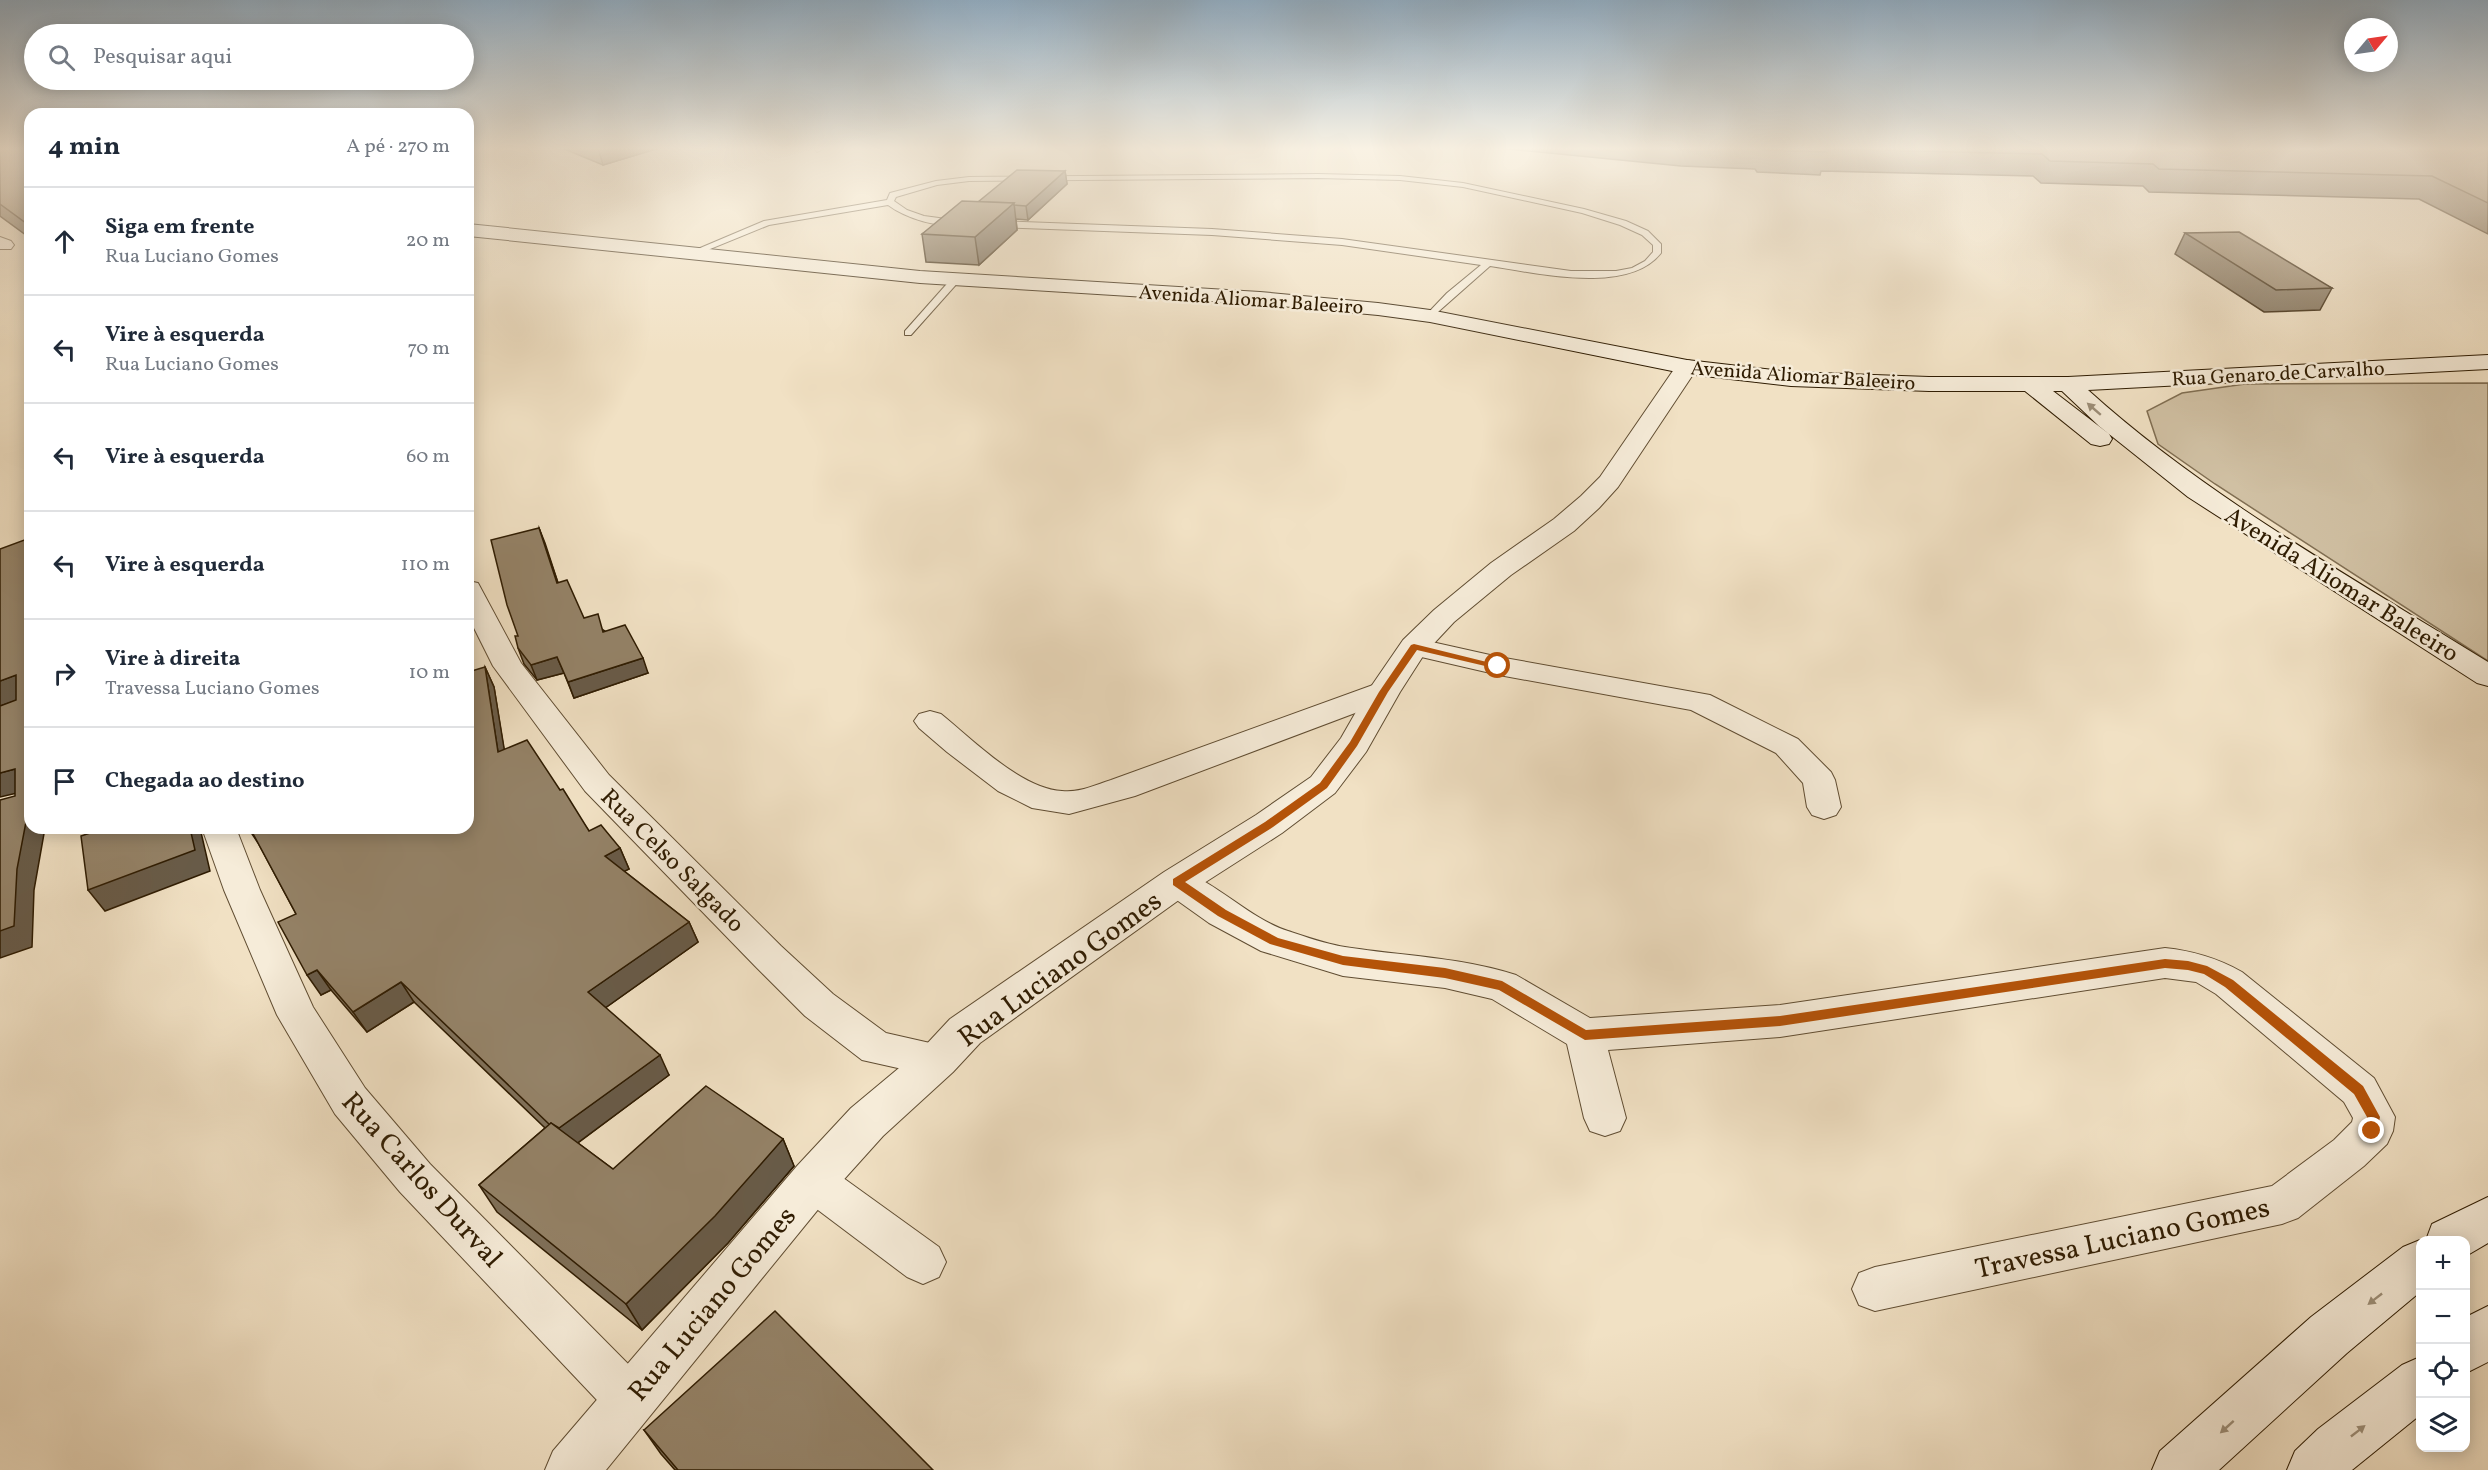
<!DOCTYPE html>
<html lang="pt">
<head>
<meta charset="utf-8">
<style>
  :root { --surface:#fff; --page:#f6f6f7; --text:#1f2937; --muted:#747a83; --line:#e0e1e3 }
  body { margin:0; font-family:Vollkorn,serif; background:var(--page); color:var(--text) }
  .controls { position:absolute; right:18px; bottom:18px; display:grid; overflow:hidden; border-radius:12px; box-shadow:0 3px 15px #0003 }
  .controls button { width:54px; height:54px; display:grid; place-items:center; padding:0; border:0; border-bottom:2px solid var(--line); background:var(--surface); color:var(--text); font:30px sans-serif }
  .compass { position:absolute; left:2344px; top:18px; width:54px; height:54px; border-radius:50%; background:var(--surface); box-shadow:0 3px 15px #0003; rotate:61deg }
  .stop { position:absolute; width:18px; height:18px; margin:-14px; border:4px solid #b45309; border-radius:50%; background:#fff }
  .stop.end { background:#b45309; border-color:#fff; box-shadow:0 2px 6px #0008 }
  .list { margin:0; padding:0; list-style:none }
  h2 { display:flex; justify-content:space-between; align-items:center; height:78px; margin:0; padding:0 24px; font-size:26px }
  h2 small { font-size:20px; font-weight:400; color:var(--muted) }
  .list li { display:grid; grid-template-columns:39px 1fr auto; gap:18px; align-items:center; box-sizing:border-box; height:108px; padding:0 24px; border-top:2px solid var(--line) }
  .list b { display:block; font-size:22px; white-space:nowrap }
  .list p { margin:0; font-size:20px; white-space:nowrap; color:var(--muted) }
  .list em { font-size:20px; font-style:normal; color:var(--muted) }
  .icon { flex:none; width:33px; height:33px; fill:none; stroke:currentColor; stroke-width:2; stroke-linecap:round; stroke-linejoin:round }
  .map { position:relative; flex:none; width:2488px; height:1470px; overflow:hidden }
  .search { position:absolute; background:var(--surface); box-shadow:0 3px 15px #0003; left:24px; top:24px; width:450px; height:66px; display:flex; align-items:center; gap:15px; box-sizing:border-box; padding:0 21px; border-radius:33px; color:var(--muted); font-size:22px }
  .panel { position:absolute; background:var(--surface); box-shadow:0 3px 15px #0003; left:24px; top:108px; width:450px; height:726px; border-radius:18px }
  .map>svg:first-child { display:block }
  .green { fill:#d0c0a3; stroke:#806e52; stroke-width:1.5 }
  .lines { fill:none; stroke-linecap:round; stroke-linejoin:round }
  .service-casing { stroke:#604d32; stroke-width:2 }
  .minor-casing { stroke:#604d32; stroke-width:2 }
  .tertiary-casing { stroke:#604d32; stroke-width:2 }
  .secondary-casing { stroke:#2f1c02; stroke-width:2 }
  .service { fill:#f6ecd9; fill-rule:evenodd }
  .minor { fill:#f6ecd9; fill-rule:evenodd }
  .tertiary { fill:#f6ecd9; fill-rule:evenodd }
  .secondary { fill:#f6ecd9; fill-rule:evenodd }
  .wall { fill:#7f7059; stroke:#2f1c02; stroke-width:1.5 }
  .shaded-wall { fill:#685b48; stroke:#2f1c02; stroke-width:1.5 }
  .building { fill:#948267; stroke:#2f1c02; stroke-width:1.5 }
  .oneway { fill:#9c8e78 }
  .route { fill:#b45309 }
  .labels { text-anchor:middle; stroke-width:5; stroke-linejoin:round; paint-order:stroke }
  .far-street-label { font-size:20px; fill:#2f1c02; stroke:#f6ecd9 }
  .street-label { font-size:24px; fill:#2f1c02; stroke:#f6ecd9 }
  .near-street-label { font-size:28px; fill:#2f1c02; stroke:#f6ecd9 }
</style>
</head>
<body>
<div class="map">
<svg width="2488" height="1470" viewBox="0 0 2488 1470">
  <rect width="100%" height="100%" fill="#f1e1c4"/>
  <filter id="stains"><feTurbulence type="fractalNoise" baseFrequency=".00333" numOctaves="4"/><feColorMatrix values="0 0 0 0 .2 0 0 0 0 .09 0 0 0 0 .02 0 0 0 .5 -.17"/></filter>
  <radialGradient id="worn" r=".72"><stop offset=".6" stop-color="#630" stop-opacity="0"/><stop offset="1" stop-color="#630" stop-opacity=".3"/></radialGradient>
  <path class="green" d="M2488,383V661L2215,484L2158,444L2147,411L2182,393L2245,384Z"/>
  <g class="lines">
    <g class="service-casing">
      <g id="service">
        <path d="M814,148H825L817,152Z"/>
        <path d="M1318,174L1400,176L1463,183L1584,209L1626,221L1648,231L1661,244V253C1628,295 1537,273 1490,266L1430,319L1425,316L1427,314L1447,293L1481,265L1342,245L1212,235L996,227L992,224L996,221L1212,229L1342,239L1571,271H1616L1632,268L1645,261L1653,252V245L1642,235L1620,225L1582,213L1463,187L1400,180L1318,178L969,181L937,185L896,197L894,201L907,210L924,216L961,221V225C938,228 907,219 888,205L769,225L693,256L686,254L764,221L887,200L890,193L936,181L969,177Z"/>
        <path d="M953,277L961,279L911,335H905V331Z"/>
      </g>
    </g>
    <g class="minor-casing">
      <g id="minor">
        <path d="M0,237L11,241L14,245L11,249H0Z"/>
        <path d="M468,581L478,583L521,663L609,775L781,946L833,994L886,1033L952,1048L958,1060L952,1072L938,1077L862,1060L805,1016L755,966L585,791L493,666L468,616Z"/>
        <path d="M1414,638L1499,657L1710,695L1798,739L1831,772L1835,780L1841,807L1836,815L1824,819L1812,815L1807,807L1803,783L1776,753L1691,710L1499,675L1404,653L1399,647L1404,641Z"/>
        <path d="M1384,681L1395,684L1399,691L1395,698L1135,796L1069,814L1032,808L998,791L947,752L919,728L914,721L919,714L930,711L941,714C972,739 1021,789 1062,791C1079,793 1095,785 1111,780Z"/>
        <path d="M202,828H236L260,890L313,1007L365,1088L430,1164L647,1383L655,1400L647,1417L630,1425L613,1417L400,1192L335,1114L277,1015L224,890Z"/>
        <path d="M1177,869C1216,881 1248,918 1288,931C1306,937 1326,944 1345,947C1402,956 1460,957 1516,975L1590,1018L1780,1005L2165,948C2194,951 2217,958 2242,972L2374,1078L2395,1117L2393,1131L2387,1144L2364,1166L2298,1218L2282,1224L1875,1311L1859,1305L1852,1289L1859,1273L1875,1267L2272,1186L2334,1140L2352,1122L2353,1118L2344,1102L2216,994L2196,982L2165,978L1780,1037L1608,1050L1626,1118L1620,1131L1605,1136L1590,1131L1584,1118L1567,1044L1492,999L1445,988L1343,976L1261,951L1209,923L1164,891L1159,882L1164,873Z"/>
        <path d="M813,1161L828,1167L939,1247L946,1262L939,1277L923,1284L907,1277L798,1195L791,1181L798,1167Z"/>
      </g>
    </g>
    <g class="tertiary-casing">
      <path id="tertiary" d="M1687,360L1695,362L1698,367L1618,487L1599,508L1574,531L1511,575L1454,622L1425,653L1400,692L1366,752L1335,793L1282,833L1190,892L980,1043L953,1072L883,1136L829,1196L606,1470H545L553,1451L797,1166L851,1108L923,1048L950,1019L1164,872L1256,815L1311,777L1341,738L1368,691L1403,640L1434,610L1491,563L1554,519L1581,496L1600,477L1679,362Z"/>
    </g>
    <g class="secondary-casing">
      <g id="secondary">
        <path d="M468,224L920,271L1260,292L1378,303L1430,310L1687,360L1791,372L1929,377H2068L2488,355V369L2088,390C2206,497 2353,578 2488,662V686L2477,683L2188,497L2099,426L2062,391H2053L2109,434L2112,439L2109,444L2100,446L2091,444L2025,391H1929L1791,386L1687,374L1430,322L1378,315L1260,304L920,283L468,236Z"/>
        <path d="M2488,1197V1243L2466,1256V1240H2426L2432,1224Z"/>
        <path d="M2420,1240V1292L2347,1353L2219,1470H2152L2160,1451L2311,1317L2403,1247Z"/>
        <path d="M2488,1306V1362L2466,1373V1317Z"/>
        <path d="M2420,1357V1415L2352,1470H2287L2295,1451L2318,1429L2402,1365Z"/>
      </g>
    </g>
    <use href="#service" class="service"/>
    <use href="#minor" class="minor"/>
    <use href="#tertiary" class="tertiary"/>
    <use href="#secondary" class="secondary"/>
  </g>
  <g class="wall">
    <path d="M0,148H30V238L0,216Z"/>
    <path d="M562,148H659L603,165Z"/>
    <path d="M1498,148H2488V234L2419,199L2149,192L2143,186L2041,183L2033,176L1821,171L1820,175L1757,172L1755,169L1681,166Z"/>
    <path d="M1065,171L1067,184L1028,220L1016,219L1017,230L979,265L926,262L922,234L978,202Z"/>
    <path d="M2185,233L2332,288L2320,310L2264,312L2175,254Z"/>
    <path d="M539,528L558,583L584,618L605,631L648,673L574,698L564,673L537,680L524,664L518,648Z"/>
    <path d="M485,667L494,687L504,750L560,790L589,831L620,848L629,869L624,871L689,922L698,942L605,1008L669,1075L578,1143L613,1169L783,1139L794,1166L728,1243L642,1330L497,1212L479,1185L545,1128L414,1002L367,1032L331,990L321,995L296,914L258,843L248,828H468Z"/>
    <path d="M644,1430L933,1470H675L661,1454Z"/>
  </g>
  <g class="shaded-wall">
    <path d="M598,148H659L603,165Z"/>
    <path d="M1065,171L1067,184L1028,220L1026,206Z"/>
    <path d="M1014,203L1017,230L979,265L975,237Z"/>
    <path d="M539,528L545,543L563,598L557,583Z"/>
    <path d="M557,657L564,673L537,680L531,665Z"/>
    <path d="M643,658L648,673L574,698L568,682Z"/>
    <path d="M485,667L494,687L508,772L498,752Z"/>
    <path d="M16,675L30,696L0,706V681Z"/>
    <path d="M15,769L30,790L0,797V773Z"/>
    <path d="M30,801V828H45L34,890L32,947L0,958V931Z"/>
    <path d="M190,828H200L210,871L105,911L88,890Z"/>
    <path d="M620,848L629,869L614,877L605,856Z"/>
    <path d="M689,922L698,942L598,1013L588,992Z"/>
    <path d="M317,970L331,990L321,995L307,975Z"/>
    <path d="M401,982L414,1002L367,1032L353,1012Z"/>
    <path d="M660,1055L669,1075L568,1150L556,1130Z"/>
    <path d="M783,1139L794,1166L728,1243L642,1330L626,1304Z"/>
  </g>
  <g class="building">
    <path d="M0,148H30V226L0,204Z"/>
    <path d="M1762,148H2488V203L2432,176L2159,169L2153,164L2050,161L2042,154L1824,149L1826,152L1762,150Z"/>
    <path d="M1017,170L1065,171L1026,206L1014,205V203L978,202Z"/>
    <path d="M962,201L1014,203L975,237L922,234Z"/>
    <path d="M2239,232L2332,288L2276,290L2185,233Z"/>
    <path d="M539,528L557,583L567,580L584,618L598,614L603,632L625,625L643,658L568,682L557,657L531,665L518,648L515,636H518L507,605L491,540Z"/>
    <path d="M27,539L30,541V801L17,869L14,926L0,931V800L15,796V769L0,773V706L16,700V675L0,681V549Z"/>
    <path d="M485,667L498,752L527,740L560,790L563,789L589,831L601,825L620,848L605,856L689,922L588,992L660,1055L559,1128L551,1123L550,1125L401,982L353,1012L317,970L307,975L278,922L296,914L250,828H468V672Z"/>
    <path d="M95,828H190L195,850L88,890L81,836L96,831Z"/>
    <path d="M706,1086L783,1139L715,1216L626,1304L479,1185L551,1123L613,1169Z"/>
    <path d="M775,1311L933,1470H678L644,1430Z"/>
  </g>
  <defs><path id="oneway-solid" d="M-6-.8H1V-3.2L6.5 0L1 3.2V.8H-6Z" transform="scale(1.5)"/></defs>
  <g class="oneway">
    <use href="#oneway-solid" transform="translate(2094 409) rotate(-139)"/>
    <use href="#oneway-solid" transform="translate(2375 1299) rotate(142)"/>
    <use href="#oneway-solid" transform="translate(2227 1427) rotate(138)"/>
    <use href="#oneway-solid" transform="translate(2358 1431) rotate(-38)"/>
  </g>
  <linearGradient id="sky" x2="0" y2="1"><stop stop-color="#91abbf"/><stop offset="0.42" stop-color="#f9f2e4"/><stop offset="1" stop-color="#f9f2e4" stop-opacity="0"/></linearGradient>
  <rect width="2488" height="354" fill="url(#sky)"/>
  <path class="route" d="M1414,644L1503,666L1498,669L1417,650L1388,692L1357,746L1327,788L1273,827L1185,882L1226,910L1278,938L1343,956L1445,968L1502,981L1586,1030L1780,1016L2165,959L2188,961L2207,966L2233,980L2363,1086L2380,1117L2376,1135H2367L2365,1131L2367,1117L2354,1094L2225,987L2204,974L2188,970L2165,968L1780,1026L1585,1040L1499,990L1445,978L1343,965L1270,944L1218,916L1173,885V879L1265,822L1320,783L1350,742L1379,692L1411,645Z"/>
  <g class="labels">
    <g class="far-street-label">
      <text transform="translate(1251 299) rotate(4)" y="7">Avenida Aliomar Baleeiro</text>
      <text transform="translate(2278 373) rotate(-3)" y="7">Rua Genaro de Carvalho</text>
      <text transform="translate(1803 375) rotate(4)" y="7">Avenida Aliomar Baleeiro</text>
    </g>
    <g class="street-label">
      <text transform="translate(2342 584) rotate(32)" y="8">Avenida Aliomar Baleeiro</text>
      <text transform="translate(673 860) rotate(45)" y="8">Rua Celso Salgado</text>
    </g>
    <g class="near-street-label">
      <text transform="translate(1059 968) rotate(-36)" y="10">Rua Luciano Gomes</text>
      <text transform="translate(423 1179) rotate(48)" y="10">Rua Carlos Durval</text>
      <text transform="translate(2122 1237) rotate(-12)" y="10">Travessa Luciano Gomes</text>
      <text transform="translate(711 1303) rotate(-50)" y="10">Rua Luciano Gomes</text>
    </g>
  </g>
  <rect width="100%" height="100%" filter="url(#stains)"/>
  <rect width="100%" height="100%" fill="url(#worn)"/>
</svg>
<div class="controls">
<button>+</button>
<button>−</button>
<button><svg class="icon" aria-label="locate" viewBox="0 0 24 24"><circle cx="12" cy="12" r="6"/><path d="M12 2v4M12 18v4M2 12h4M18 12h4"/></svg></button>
<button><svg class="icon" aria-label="layers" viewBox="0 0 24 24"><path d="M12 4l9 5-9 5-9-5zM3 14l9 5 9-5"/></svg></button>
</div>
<svg class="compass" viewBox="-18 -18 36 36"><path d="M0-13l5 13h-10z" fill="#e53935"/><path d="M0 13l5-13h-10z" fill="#747a83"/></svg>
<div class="stop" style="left:1498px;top:666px"></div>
<div class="stop end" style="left:2372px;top:1131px"></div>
<div class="search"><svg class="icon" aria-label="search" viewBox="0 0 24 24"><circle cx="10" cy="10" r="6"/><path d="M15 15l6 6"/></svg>Pesquisar aqui</div>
<section class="panel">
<h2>4 min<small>A pé · 270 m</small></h2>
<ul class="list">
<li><svg class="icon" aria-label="ahead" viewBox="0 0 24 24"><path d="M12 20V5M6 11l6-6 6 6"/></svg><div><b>Siga em frente</b><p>Rua Luciano Gomes</p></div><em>20 m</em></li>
<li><svg class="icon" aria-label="left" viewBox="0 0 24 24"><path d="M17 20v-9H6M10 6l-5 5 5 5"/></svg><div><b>Vire à esquerda</b><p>Rua Luciano Gomes</p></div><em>70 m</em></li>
<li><svg class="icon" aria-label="left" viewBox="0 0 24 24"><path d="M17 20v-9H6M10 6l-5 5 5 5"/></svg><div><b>Vire à esquerda</b></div><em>60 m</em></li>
<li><svg class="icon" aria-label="left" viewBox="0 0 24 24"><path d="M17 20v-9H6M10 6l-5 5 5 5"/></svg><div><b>Vire à esquerda</b></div><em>110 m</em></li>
<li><svg class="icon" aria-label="right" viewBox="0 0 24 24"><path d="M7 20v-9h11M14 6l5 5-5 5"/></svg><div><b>Vire à direita</b><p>Travessa Luciano Gomes</p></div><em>10 m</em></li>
<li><svg class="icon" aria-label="arrive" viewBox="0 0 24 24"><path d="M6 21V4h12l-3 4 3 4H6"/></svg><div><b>Chegada ao destino</b></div></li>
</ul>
</section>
</div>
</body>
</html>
